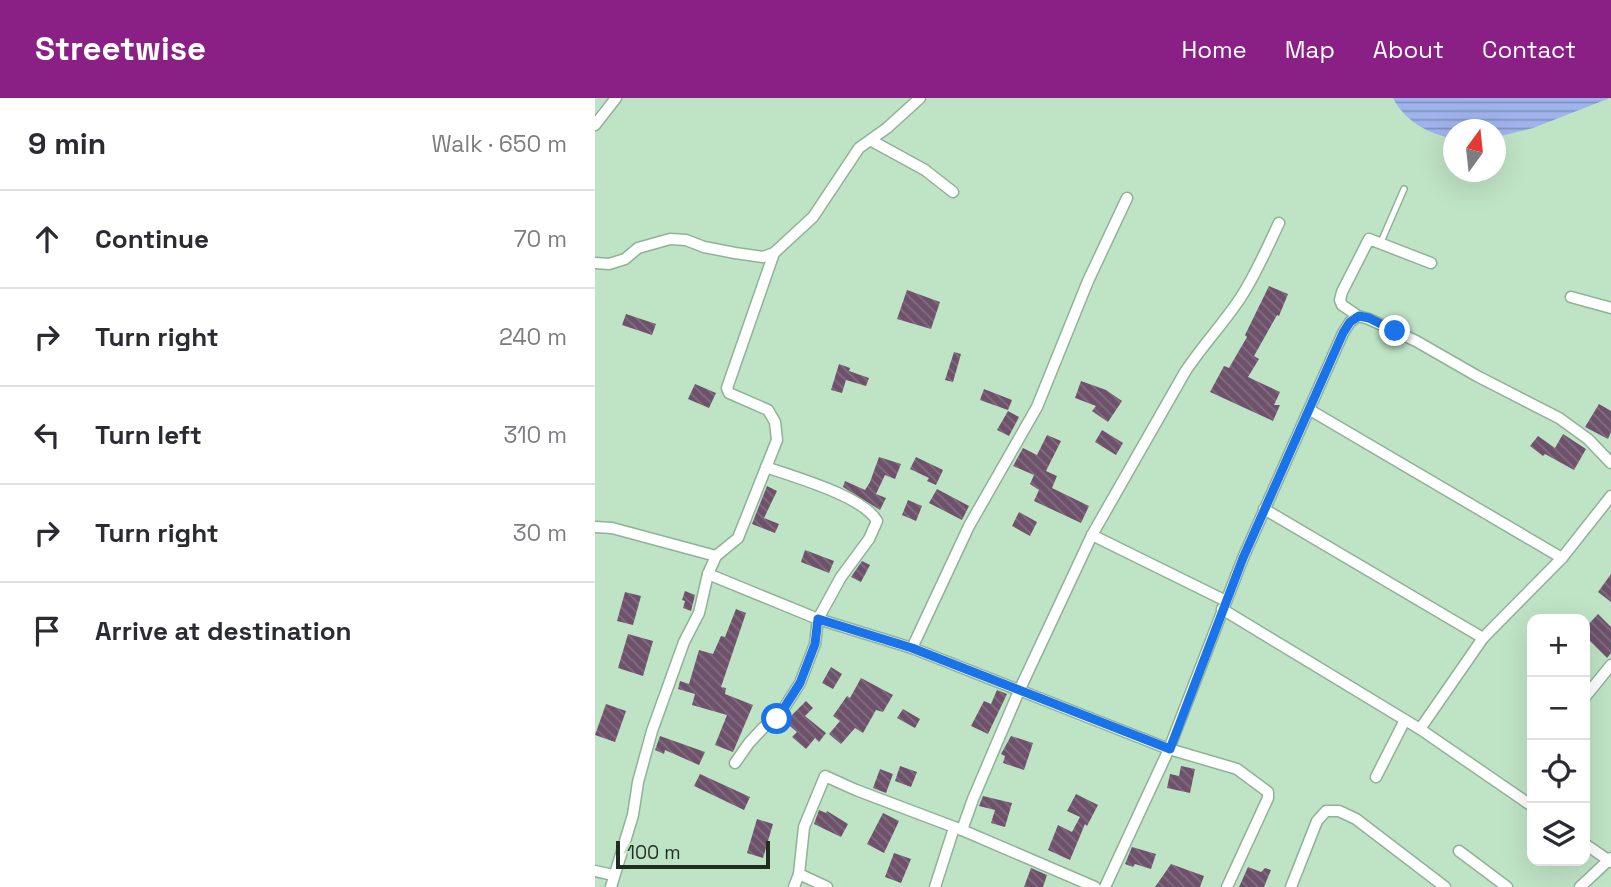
<!DOCTYPE html>
<html lang="en">
<head>
<meta charset="utf-8">
<style>
  :root { --surface:#fff; --page:#f2f2f3; --text:#2b2b33; --muted:#7c7c81; --line:#e1e1e2; --accent:#8a2086 }
  body { margin:0; font-family:"Space Grotesk",sans-serif; background:var(--page); color:var(--text) }
  .controls { position:absolute; right:21px; bottom:21px; display:grid; overflow:hidden; border-radius:14px; box-shadow:0 7px 28px #0002 }
  .controls button { width:63px; height:63px; display:grid; place-items:center; padding:0; border:0; border-bottom:2px solid var(--line); background:var(--surface); color:var(--text); font:35px sans-serif }
  .compass { position:absolute; left:848px; top:21px; width:63px; height:63px; border-radius:50%; background:var(--surface); box-shadow:0 7px 28px #0002; rotate:15deg }
  .scale { position:absolute; left:21px; bottom:18px; width:154px; box-sizing:border-box; padding-left:7px; border:4px solid #1f2d22; border-top:0; font-size:19px; line-height:24px; white-space:nowrap; color:#1f2d22; -webkit-text-stroke:5px #bfe3c5; paint-order:stroke }
  .stop { position:absolute; width:21px; height:21px; margin:-16px; border:5px solid #1a73e8; border-radius:50%; background:#fff }
  .stop.end { background:#1a73e8; border-color:#fff; box-shadow:0 2px 7px #0008 }
  .list { margin:0; padding:0; list-style:none }
  h2 { display:flex; justify-content:space-between; align-items:center; height:91px; margin:0; padding:0 28px; font-size:30px }
  h2 small { font-size:23px; font-weight:400; color:var(--muted) }
  .list li { display:grid; grid-template-columns:46px 1fr auto; gap:21px; align-items:center; box-sizing:border-box; height:98px; padding:0 28px; border-top:2px solid var(--line) }
  .list b { display:block; font-size:26px; white-space:nowrap }
  .list em { font-size:23px; font-style:normal; color:var(--muted) }
  .icon { flex:none; width:38px; height:38px; fill:none; stroke:currentColor; stroke-width:2; stroke-linecap:round; stroke-linejoin:round }
  .map { position:relative; flex:none; width:1016px; height:789px; overflow:hidden }
  header { display:flex; align-items:center; gap:42px; box-sizing:border-box; height:98px; padding:0 35px; background:var(--accent); color:#fff }
  header strong { font-size:33px }
  nav { display:flex; gap:38px; margin-inline-start:auto; font-size:24px }
  main { display:flex }
  aside { flex:1; background:var(--surface) }
  .map>svg:first-child { display:block }
  .water { fill:url(#water-rules) }
  .building { fill:url(#building-back-hatch) }
  .lines { fill:none; stroke-linecap:round; stroke-linejoin:round }
  .service-casing { stroke:#90b296; stroke-width:8 }
  .minor-casing { stroke:#90b296; stroke-width:13 }
  .service { stroke:#fff; stroke-width:5 }
  .minor { stroke:#fff; stroke-width:10 }
  .route { stroke:#1a73e8; stroke-width:9 }
</style>
</head>
<body>
<header>
<strong>Streetwise</strong>
<nav><a>Home</a><a>Map</a><a>About</a><a>Contact</a></nav>
</header>
<main>
<aside>
<h2>9 min<small>Walk · 650 m</small></h2>
<ul class="list">
<li><svg class="icon" aria-label="ahead" viewBox="0 0 24 24"><path d="M12 20V5M6 11l6-6 6 6"/></svg><div><b>Continue</b></div><em>70 m</em></li>
<li><svg class="icon" aria-label="right" viewBox="0 0 24 24"><path d="M7 20v-9h11M14 6l5 5-5 5"/></svg><div><b>Turn right</b></div><em>240 m</em></li>
<li><svg class="icon" aria-label="left" viewBox="0 0 24 24"><path d="M17 20v-9H6M10 6l-5 5 5 5"/></svg><div><b>Turn left</b></div><em>310 m</em></li>
<li><svg class="icon" aria-label="right" viewBox="0 0 24 24"><path d="M7 20v-9h11M14 6l5 5-5 5"/></svg><div><b>Turn right</b></div><em>30 m</em></li>
<li><svg class="icon" aria-label="arrive" viewBox="0 0 24 24"><path d="M6 21V4h12l-3 4 3 4H6"/></svg><div><b>Arrive at destination</b></div></li>
</ul>
</aside>
<div class="map">
<svg width="1016" height="789" viewBox="0 0 1016 789">
  <defs>
    <pattern id="water-rules" width="6" height="5" patternUnits="userSpaceOnUse" patternTransform="scale(1.75)"><rect width="6" height="5" fill="#9fb3ed"/><path d="M0 2.5h6" fill="none" stroke="#8192c0"/></pattern>
    <pattern id="building-back-hatch" width="6" height="6" patternUnits="userSpaceOnUse" patternTransform="scale(1.75)"><rect width="6" height="6" fill="#6e516b"/><path d="M-1 5l2 2M0 0l6 6M5-1l2 2" fill="none" stroke="#826d80"/></pattern>
  </defs>
  <rect width="100%" height="100%" fill="#bfe3c5"/>
  <path class="water" d="M798,0H1015L938,30L901,39L900,32H858V40C834,37 809,22 798,0Z"/>
  <g class="building">
    <path d="M674,188L693,196L684,218L682,217L659,258L664,261L653,279L685,294L679,307H685L678,323L615,294L629,268L634,270L652,239L650,237Z"/>
    <path d="M312,192L345,204L336,231L302,221Z"/>
    <path d="M31,216L61,226L57,237L27,227Z"/>
    <path d="M359,254L366,256L358,284L350,282Z"/>
    <path d="M244,266L255,270L254,273L274,280L271,288L251,282L247,295L236,292Z"/>
    <path d="M486,283L511,292L527,303L513,324L497,313L501,308L480,300Z"/>
    <path d="M100,286L121,295L114,310L93,301Z"/>
    <path d="M389,291L417,302L413,312L385,302Z"/>
    <path d="M1004,306L1016,313V334L1013,341L990,329Z"/>
    <path d="M413,313L424,319L414,338L402,332Z"/>
    <path d="M507,332L528,345L521,357L500,344Z"/>
    <path d="M968,336L991,351L979,372L950,356L948,358L935,348L943,338L960,350Z"/>
    <path d="M452,337L466,343L451,373L462,378L457,390L494,408L486,425L439,403L444,392L435,386L439,377L418,368L428,350L442,357Z"/>
    <path d="M284,359L306,366L300,381L290,377L281,396L291,400L285,412L248,389L250,383L270,392L275,384Z"/>
    <path d="M321,359L348,372L341,387L332,383L334,380L315,371Z"/>
    <path d="M172,388L182,393L169,420L184,426L180,435L157,426Z"/>
    <path d="M342,391L374,408L367,422L334,405Z"/>
    <path d="M313,402L327,408L321,423L307,417Z"/>
    <path d="M424,414L442,424L435,438L417,428Z"/>
    <path d="M210,452L239,463L234,475L206,464Z"/>
    <path d="M267,463L275,467L266,484L256,479Z"/>
    <path d="M1016,476V504L1003,494Z"/>
    <path d="M90,493L100,497L96,513L88,510L90,503L87,502Z"/>
    <path d="M30,494L46,498L38,527L22,523Z"/>
    <path d="M141,511L151,515L126,589L131,590L130,596L158,607L138,654L120,647L132,617L97,607L100,596L83,591L85,583L94,586L104,552L118,556L126,538L130,539Z"/>
    <path d="M1003,516L1016,529V555L1012,560L990,538V530Z"/>
    <path d="M33,536L58,543L48,578L23,570Z"/>
    <path d="M236,569L247,576L238,591L227,585Z"/>
    <path d="M266,580L298,597L288,614L281,612L268,635L260,630L246,646L234,636L245,623L238,618L252,598L255,600Z"/>
    <path d="M402,592L412,596L393,636L376,628L389,603L396,606Z"/>
    <path d="M211,603L218,610L210,618L231,635L224,644L220,640L211,651L197,639L202,634L190,624Z"/>
    <path d="M11,606L31,613L20,644L0,637Z"/>
    <path d="M308,611L325,621L320,630L302,620Z"/>
    <path d="M65,638L110,654L104,667L70,652L69,656L60,652Z"/>
    <path d="M416,638L438,645L429,672L408,665L410,658L406,656Z"/>
    <path d="M305,668L322,674L316,689L300,683Z"/>
    <path d="M586,668L600,671L595,695L572,690L575,676L584,678Z"/>
    <path d="M285,671L298,676L291,695L278,690Z"/>
    <path d="M105,676L155,699L149,712L99,688Z"/>
    <path d="M481,696L503,707L492,728L490,726L475,762L453,752L463,727L477,734L485,719L472,713Z"/>
    <path d="M388,698L417,705L410,729L396,725L400,712L384,708Z"/>
    <path d="M224,712L231,715L232,713L253,726L246,739L219,726Z"/>
    <path d="M288,715L304,723L289,755L272,746Z"/>
    <path d="M162,721L178,726L168,760L152,755Z"/>
    <path d="M537,749L561,756L556,771L540,766L538,769L530,766Z"/>
    <path d="M299,755L316,761L306,785L290,779Z"/>
    <path d="M576,766L609,778L605,789H560Z"/>
    <path d="M653,769L666,774L670,770L676,772L669,789H644Z"/>
    <path d="M436,770L452,777L448,789H429Z"/>
  </g>
  <g class="lines">
    <g class="service-casing">
      <path id="service" d="M786,144L809,91"/>
    </g>
    <g class="minor-casing">
      <g id="minor">
        <path d="M0,27L21,0"/>
        <path d="M277,43L330,72L358,94"/>
        <path d="M0,165L14,166L30,161L43,150L75,141L91,142L109,149L140,155L168,159L179,155L218,119L264,50L292,30L325,0"/>
        <path d="M836,165L774,141L747,194L745,202L747,207L763,218L774,221L821,243L882,278L964,320L993,341L1016,365"/>
        <path d="M976,199L1016,210"/>
        <path d="M715,312L967,460"/>
        <path d="M669,411L888,540"/>
        <path d="M0,429L17,430L121,458"/>
        <path d="M497,437L631,503"/>
        <path d="M113,476L223,521L317,550L574,651L642,671L673,694V700L632,789"/>
        <path d="M627,511L825,631L937,708"/>
        <path d="M317,550L374,428L442,309L493,183L532,100"/>
        <path d="M990,599L1016,567"/>
        <path d="M825,631L888,540L967,460L1016,398"/>
        <path d="M140,665L154,645L169,629L182,621L205,585L220,546L223,521L246,479L274,441L282,423C268,398 199,379 171,369"/>
        <path d="M781,679L810,622"/>
        <path d="M367,732L378,701L424,593L497,437L590,274C607,248 629,225 646,199C661,176 672,150 684,125"/>
        <path d="M990,746L1016,764"/>
        <path d="M864,753L912,789"/>
        <path d="M0,773L18,777"/>
        <path d="M204,776L232,789"/>
        <path d="M16,789L38,717L43,684L57,633L89,544L104,515L113,476L121,458L143,440L182,342L180,324L173,312L134,295L132,290L179,155"/>
        <path d="M199,789L204,776L209,729L230,678L261,692L367,732L500,789"/>
        <path d="M340,789L359,730"/>
        <path d="M510,789L574,651L648,460L748,235L755,224L763,218"/>
        <path d="M696,789L722,723L731,713H744L761,721L850,789"/>
        <path d="M985,789L1016,760"/>
      </g>
    </g>
    <use href="#service" class="service"/>
    <use href="#minor" class="minor"/>
  </g>
  <g class="lines">
    <path class="route" d="M182,621L205,585L220,546L223,521L317,550L575,651L648,460L748,235L755,224L764,218L774,220L800,233"/>
  </g>
</svg>
<div class="controls">
<button>+</button>
<button>−</button>
<button><svg class="icon" aria-label="locate" viewBox="0 0 24 24"><circle cx="12" cy="12" r="6"/><path d="M12 2v4M12 18v4M2 12h4M18 12h4"/></svg></button>
<button><svg class="icon" aria-label="layers" viewBox="0 0 24 24"><path d="M12 4l9 5-9 5-9-5zM3 14l9 5 9-5"/></svg></button>
</div>
<svg class="compass" viewBox="-18 -18 36 36"><path d="M0-13l5 13h-10z" fill="#e53935"/><path d="M0 13l5-13h-10z" fill="#7c7c81"/></svg>
<div class="scale">100 m</div>
<div class="stop" style="left:182px;top:621px"></div>
<div class="stop end" style="left:800px;top:233px"></div>
</div>
</main>
</body>
</html>
